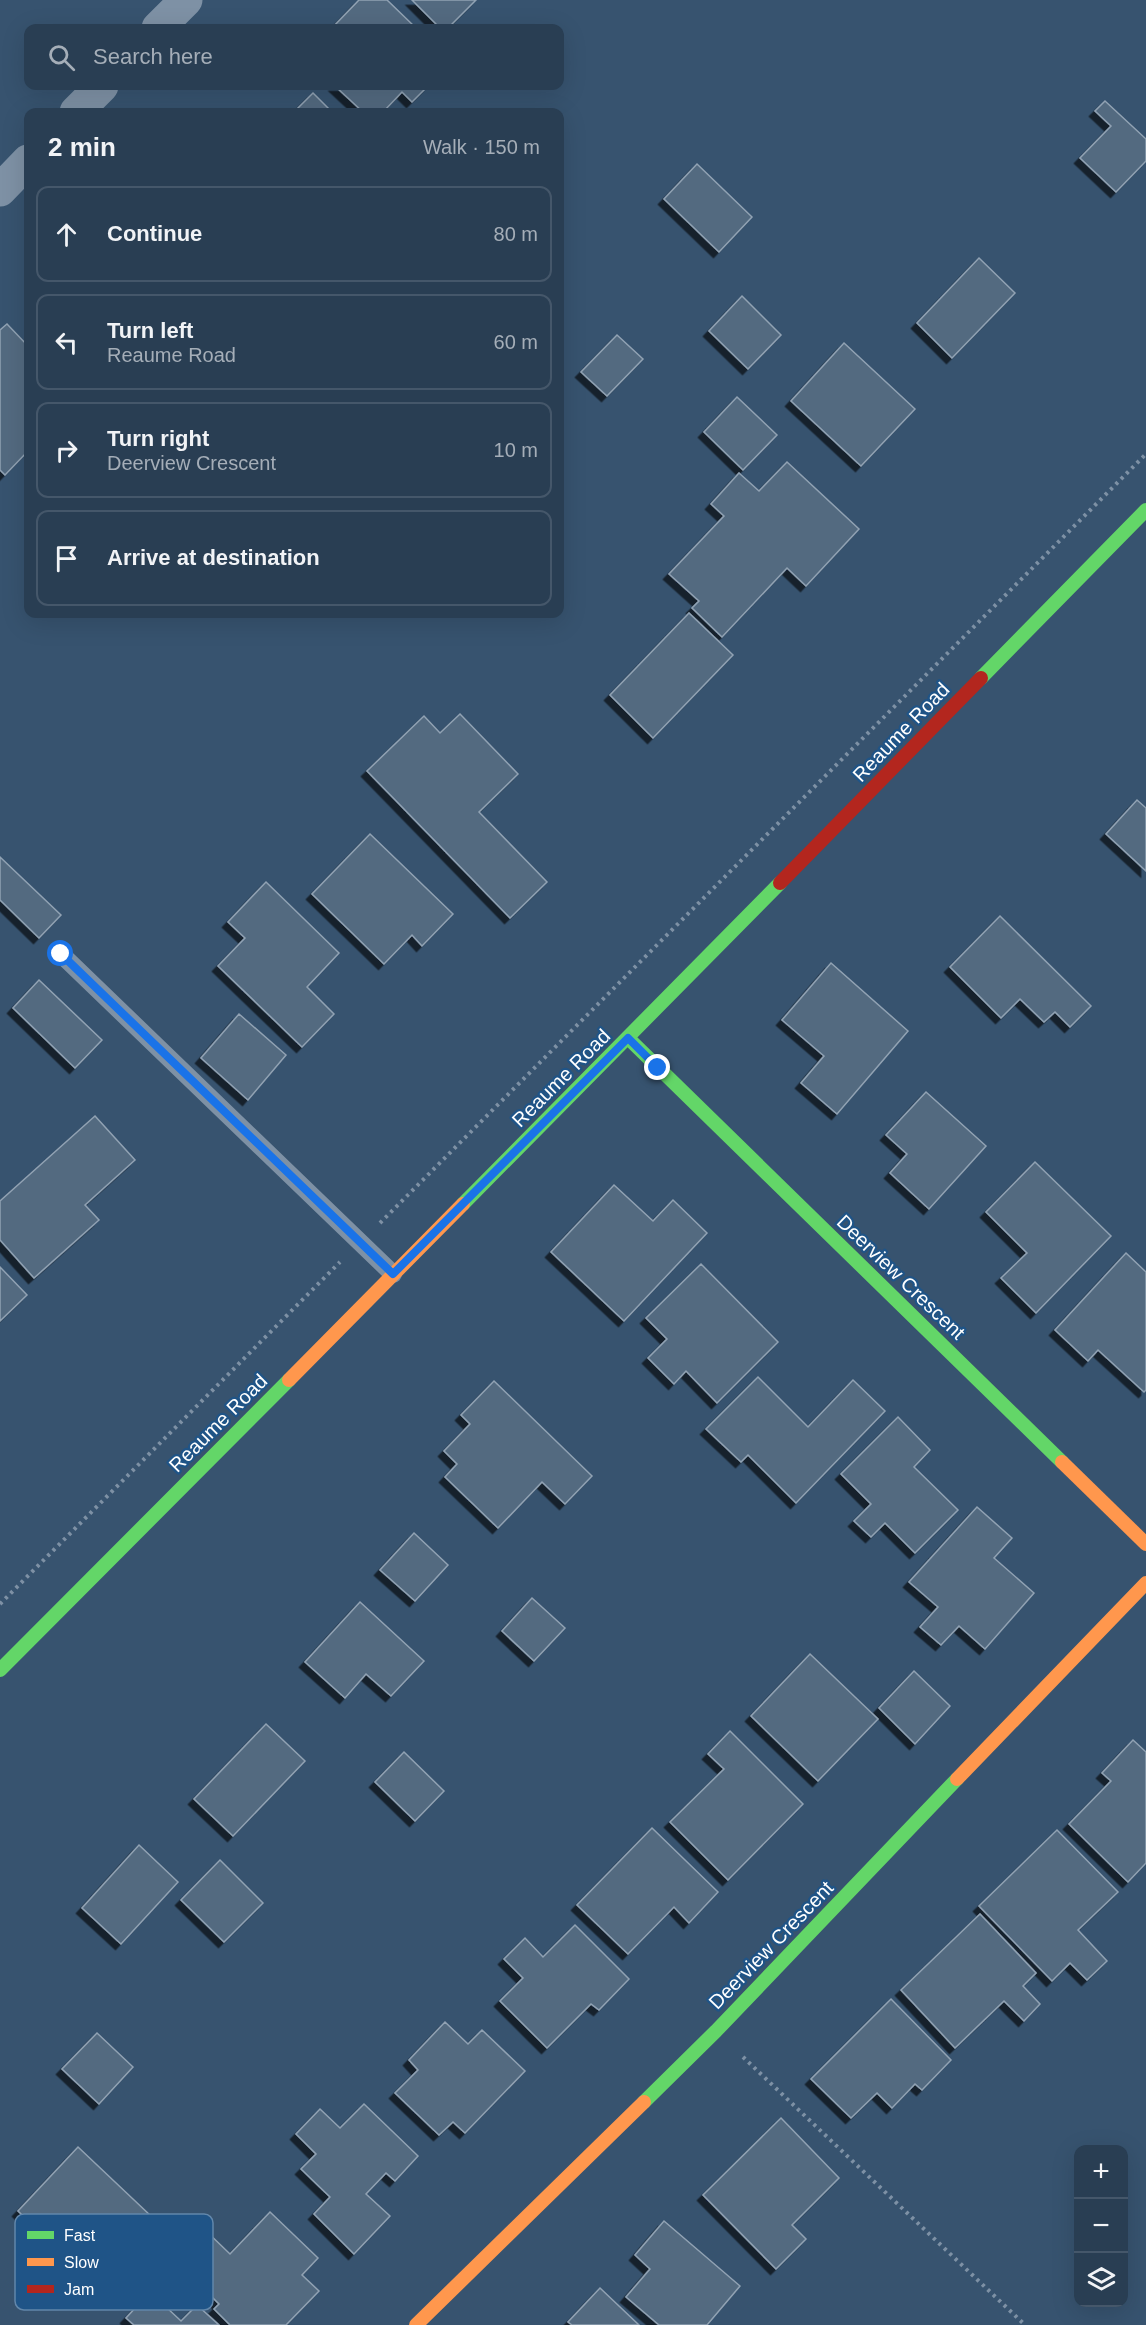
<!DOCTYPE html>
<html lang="en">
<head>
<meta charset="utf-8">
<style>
  :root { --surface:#293e53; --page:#35495d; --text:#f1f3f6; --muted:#a5aeb8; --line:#45576a }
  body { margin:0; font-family:Helvetica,sans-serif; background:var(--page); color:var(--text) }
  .controls { position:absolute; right:18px; bottom:18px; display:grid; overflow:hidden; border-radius:12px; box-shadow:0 6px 24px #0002 }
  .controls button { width:54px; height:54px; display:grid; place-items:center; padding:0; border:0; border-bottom:2px solid var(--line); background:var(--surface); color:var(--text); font:30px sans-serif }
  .stop { position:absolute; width:18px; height:18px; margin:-14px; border:4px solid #1a73e8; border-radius:50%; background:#fff }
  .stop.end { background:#1a73e8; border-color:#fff; box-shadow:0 2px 6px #0008 }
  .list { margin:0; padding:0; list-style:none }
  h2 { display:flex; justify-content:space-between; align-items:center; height:78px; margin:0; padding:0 24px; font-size:26px }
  h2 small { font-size:20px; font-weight:400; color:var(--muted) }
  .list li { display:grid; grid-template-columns:39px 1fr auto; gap:18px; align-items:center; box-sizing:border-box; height:96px; margin:0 12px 12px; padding:0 12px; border:2px solid var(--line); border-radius:12px }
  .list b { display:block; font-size:22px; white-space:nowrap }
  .list p { margin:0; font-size:20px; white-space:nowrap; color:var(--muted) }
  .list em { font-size:20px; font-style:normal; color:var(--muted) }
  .icon { flex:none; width:33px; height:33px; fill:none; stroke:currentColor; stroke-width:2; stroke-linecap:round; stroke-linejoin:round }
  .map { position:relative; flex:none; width:1146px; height:2325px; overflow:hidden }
  .search { position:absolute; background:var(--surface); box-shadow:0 6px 24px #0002; left:24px; top:24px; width:540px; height:66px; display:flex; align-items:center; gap:15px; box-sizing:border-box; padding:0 21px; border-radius:12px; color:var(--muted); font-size:22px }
  .panel { position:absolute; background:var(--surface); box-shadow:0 6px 24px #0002; left:24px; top:108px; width:540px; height:510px; border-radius:12px }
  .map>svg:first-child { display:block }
  .building { fill:#526a80; stroke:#91a2b3; stroke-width:1.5; filter:url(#shadow) }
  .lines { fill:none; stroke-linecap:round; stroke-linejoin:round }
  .path { stroke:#7e91a5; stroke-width:4; stroke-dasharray:3 4.5; stroke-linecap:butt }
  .lane { stroke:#7e91a5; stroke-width:18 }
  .street { stroke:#7e91a5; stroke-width:33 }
  .fast { stroke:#63d668; stroke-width:14 }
  .slow { stroke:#ff974d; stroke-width:14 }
  .jam { stroke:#b3261e; stroke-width:14 }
  .route { stroke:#1a73e8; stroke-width:8 }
  .labels { text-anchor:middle; stroke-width:4.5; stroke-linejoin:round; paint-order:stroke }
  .street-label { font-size:20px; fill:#fff; stroke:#1f5487 }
  .key { fill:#1f5487; stroke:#6287ab; stroke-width:1.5 }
  .key-label { font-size:16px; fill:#fff }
</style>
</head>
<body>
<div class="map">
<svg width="1146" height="2325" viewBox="0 0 1146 2325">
  <defs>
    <filter id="shadow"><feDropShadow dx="-5.5" dy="5.5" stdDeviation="0" flood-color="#0009"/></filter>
  </defs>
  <rect width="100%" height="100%" fill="#37536f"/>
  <g class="building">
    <path d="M359,0H387L416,28H332Z"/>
    <path d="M412,0H476L448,28H440Z"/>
    <path d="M335,86H428L412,102L402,92L383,112H363Z"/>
    <path d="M313,93L332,112H294Z"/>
    <path d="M1105,101L1146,139V161L1116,192L1080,158L1111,126L1095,111Z"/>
    <path d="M697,164L752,217L719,252L664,199Z"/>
    <path d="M979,258L1015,293L952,358L917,323Z"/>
    <path d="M742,296L781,335L748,369L709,331Z"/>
    <path d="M7,324L28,346V451L5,475L0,470V330Z"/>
    <path d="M617,335L643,359L607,396L581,372Z"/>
    <path d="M844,343L915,409L861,466L791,401Z"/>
    <path d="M737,397L777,435L743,470L704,432Z"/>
    <path d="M787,462L859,529L806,586L787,568L722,637L692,608L699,601L669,574L724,516L711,504L739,473L759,491Z"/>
    <path d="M689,613L733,655L653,738L610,695Z"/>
    <path d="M460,714L518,774L479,812L547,882L510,918L367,771L424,716L440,733Z"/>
    <path d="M1137,800L1146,808V871L1106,834Z"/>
    <path d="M370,834L453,914L422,946L412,935L384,964L312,894Z"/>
    <path d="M0,857L61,915L39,938L0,900Z"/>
    <path d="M266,882L339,953L307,987L334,1014L302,1047L218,966L245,938L228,922Z"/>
    <path d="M1000,916L1091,1006L1070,1027L1055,1012L1044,1022L1020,999L1001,1018L950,967Z"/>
    <path d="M831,963L908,1031L837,1114L801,1083L824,1056L782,1020Z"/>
    <path d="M39,980L102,1040L75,1068L13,1008Z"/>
    <path d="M239,1014L286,1055L248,1100L201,1058Z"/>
    <path d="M926,1092L986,1146L929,1209L890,1173L907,1154L886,1135Z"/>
    <path d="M95,1116L135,1160L85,1205L99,1220L34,1278L0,1240V1201Z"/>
    <path d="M1035,1162L1111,1236L1036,1313L1001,1278L1027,1253L986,1212Z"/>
    <path d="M614,1185L653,1221L673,1200L707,1233L624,1321L551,1252Z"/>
    <path d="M1126,1253L1146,1272V1390L1144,1392L1098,1350L1088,1361L1055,1330Z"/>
    <path d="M701,1264L778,1342L717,1403L686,1371L674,1384L648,1358L667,1339L646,1318Z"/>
    <path d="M0,1267L27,1295L0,1321Z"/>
    <path d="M758,1377L808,1427L853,1380L885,1411L796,1503L748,1455L741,1462L706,1429Z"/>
    <path d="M494,1381L592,1476L565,1504L542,1482L498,1528L445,1477L457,1464L444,1451L470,1424L461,1415Z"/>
    <path d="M898,1417L930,1450L914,1467L958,1510L915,1553L885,1523L871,1537L854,1521L871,1504L841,1474Z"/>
    <path d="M977,1507L1012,1538L994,1558L1034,1593L985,1649L959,1626L941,1645L920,1627L938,1607L909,1582Z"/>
    <path d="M414,1533L448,1565L415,1601L380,1570Z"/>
    <path d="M532,1598L565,1628L534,1661L502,1631Z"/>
    <path d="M360,1602L424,1661L391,1696L366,1674L345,1698L305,1662Z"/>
    <path d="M810,1654L878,1719L818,1781L751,1716Z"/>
    <path d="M914,1671L950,1706L915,1744L879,1708Z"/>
    <path d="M266,1724L305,1761L233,1836L194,1799Z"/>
    <path d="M730,1731L803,1804L728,1880L670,1822L724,1769L708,1754Z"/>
    <path d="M1133,1740L1146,1752V1863L1128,1882L1069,1824L1111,1781L1102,1773Z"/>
    <path d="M404,1752L444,1791L415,1821L375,1782Z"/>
    <path d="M652,1828L718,1892L689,1923L674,1907L628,1954L577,1905Z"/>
    <path d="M1057,1830L1118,1892L1078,1930L1107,1961L1087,1980L1070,1963L1052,1981L979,1906Z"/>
    <path d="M139,1845L178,1882L121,1944L82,1908Z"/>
    <path d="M220,1860L263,1903L224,1942L181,1900Z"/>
    <path d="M980,1914L1036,1973L1023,1986L1040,2004L1024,2021L1004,2001L955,2048L901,1990Z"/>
    <path d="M575,1925L629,1979L599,2010L591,2004L547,2048L500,2001L523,1978L504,1959L525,1938L543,1957Z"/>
    <path d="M891,1999L951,2060L922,2090L915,2084L892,2108L877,2093L851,2118L811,2079Z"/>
    <path d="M445,2022L468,2044L482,2030L525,2071L465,2133L453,2122L439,2135L395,2093L418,2070L409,2060Z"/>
    <path d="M97,2033L133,2067L99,2104L62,2069Z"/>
    <path d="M364,2104L418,2156L395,2181L386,2173L366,2194L390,2216L354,2254L314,2214L330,2197L301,2169L316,2154L296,2134L320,2109L340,2128Z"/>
    <path d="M781,2118L839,2178L792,2225L806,2239L776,2269L703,2195Z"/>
    <path d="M78,2147L152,2217L76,2298L37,2262L53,2245L18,2211Z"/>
    <path d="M270,2212L318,2258L302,2275L319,2291L286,2325H230L214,2309L219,2304L200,2285L211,2274L183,2247L203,2228L230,2254Z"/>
    <path d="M664,2221L740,2286L707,2325H659L626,2297L650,2269L635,2255Z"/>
    <path d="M600,2288L639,2325H572L568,2322Z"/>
    <path d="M150,2292L181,2321L197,2305L219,2325H134L126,2318Z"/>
  </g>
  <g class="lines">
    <g class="path">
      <path d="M380,1223L1146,454"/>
      <path d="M0,1604L340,1262"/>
      <path d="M743,2057L1025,2325"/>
    </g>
    <path class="lane" d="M61,954L393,1274"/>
    <g class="street">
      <path d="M158,28L186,0"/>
      <path d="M76,112L102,86"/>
      <path d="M0,190L28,161"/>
    </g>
    <g class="fast">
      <path d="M981,678L1146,510"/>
      <path d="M628,1038L1062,1462"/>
      <path d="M463,1204L780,883"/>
      <path d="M0,1670L289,1380"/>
      <path d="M644,2102L716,2031L957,1779"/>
    </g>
    <g class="slow">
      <path d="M289,1380L463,1204"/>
      <path d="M1062,1462L1146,1544"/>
      <path d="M957,1779L1146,1583"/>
      <path d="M416,2325L644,2102"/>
    </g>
    <path class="jam" d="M780,883L981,678"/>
  </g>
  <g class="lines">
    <path class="route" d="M61,954L393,1274L628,1038L658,1068"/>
  </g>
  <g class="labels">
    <g class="street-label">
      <text transform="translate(901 732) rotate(-46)" y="7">Reaume Road</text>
      <text transform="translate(561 1078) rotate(-45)" y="7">Reaume Road</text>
      <text transform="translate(901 1277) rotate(44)" y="7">Deerview Crescent</text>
      <text transform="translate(218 1423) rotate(-45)" y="7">Reaume Road</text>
      <text transform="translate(771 1945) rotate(-46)" y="7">Deerview Crescent</text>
    </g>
  </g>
  <rect x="15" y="2214" width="198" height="96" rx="9" class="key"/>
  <rect x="27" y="2231" width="27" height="8" fill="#63d668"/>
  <rect x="27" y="2258" width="27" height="8" fill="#ff974d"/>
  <rect x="27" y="2285" width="27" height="8" fill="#b3261e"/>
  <g class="key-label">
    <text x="64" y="2241">Fast</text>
    <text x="64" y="2268">Slow</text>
    <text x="64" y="2295">Jam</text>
  </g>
</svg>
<div class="controls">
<button>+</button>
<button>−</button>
<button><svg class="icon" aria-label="layers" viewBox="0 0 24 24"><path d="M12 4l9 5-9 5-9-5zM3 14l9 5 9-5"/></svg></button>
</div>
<div class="stop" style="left:61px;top:954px"></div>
<div class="stop end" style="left:658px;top:1068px"></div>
<div class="search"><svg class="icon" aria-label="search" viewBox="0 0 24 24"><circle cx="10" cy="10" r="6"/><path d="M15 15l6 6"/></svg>Search here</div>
<section class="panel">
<h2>2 min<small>Walk · 150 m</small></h2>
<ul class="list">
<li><svg class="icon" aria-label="ahead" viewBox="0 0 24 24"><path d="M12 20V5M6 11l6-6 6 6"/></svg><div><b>Continue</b></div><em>80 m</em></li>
<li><svg class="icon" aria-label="left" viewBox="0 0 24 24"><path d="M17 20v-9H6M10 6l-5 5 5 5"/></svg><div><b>Turn left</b><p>Reaume Road</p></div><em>60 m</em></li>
<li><svg class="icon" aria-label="right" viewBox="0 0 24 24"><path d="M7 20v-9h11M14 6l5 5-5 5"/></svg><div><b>Turn right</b><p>Deerview Crescent</p></div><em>10 m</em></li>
<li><svg class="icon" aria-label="arrive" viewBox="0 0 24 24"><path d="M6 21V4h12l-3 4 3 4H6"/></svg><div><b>Arrive at destination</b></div></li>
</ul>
</section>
</div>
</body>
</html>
